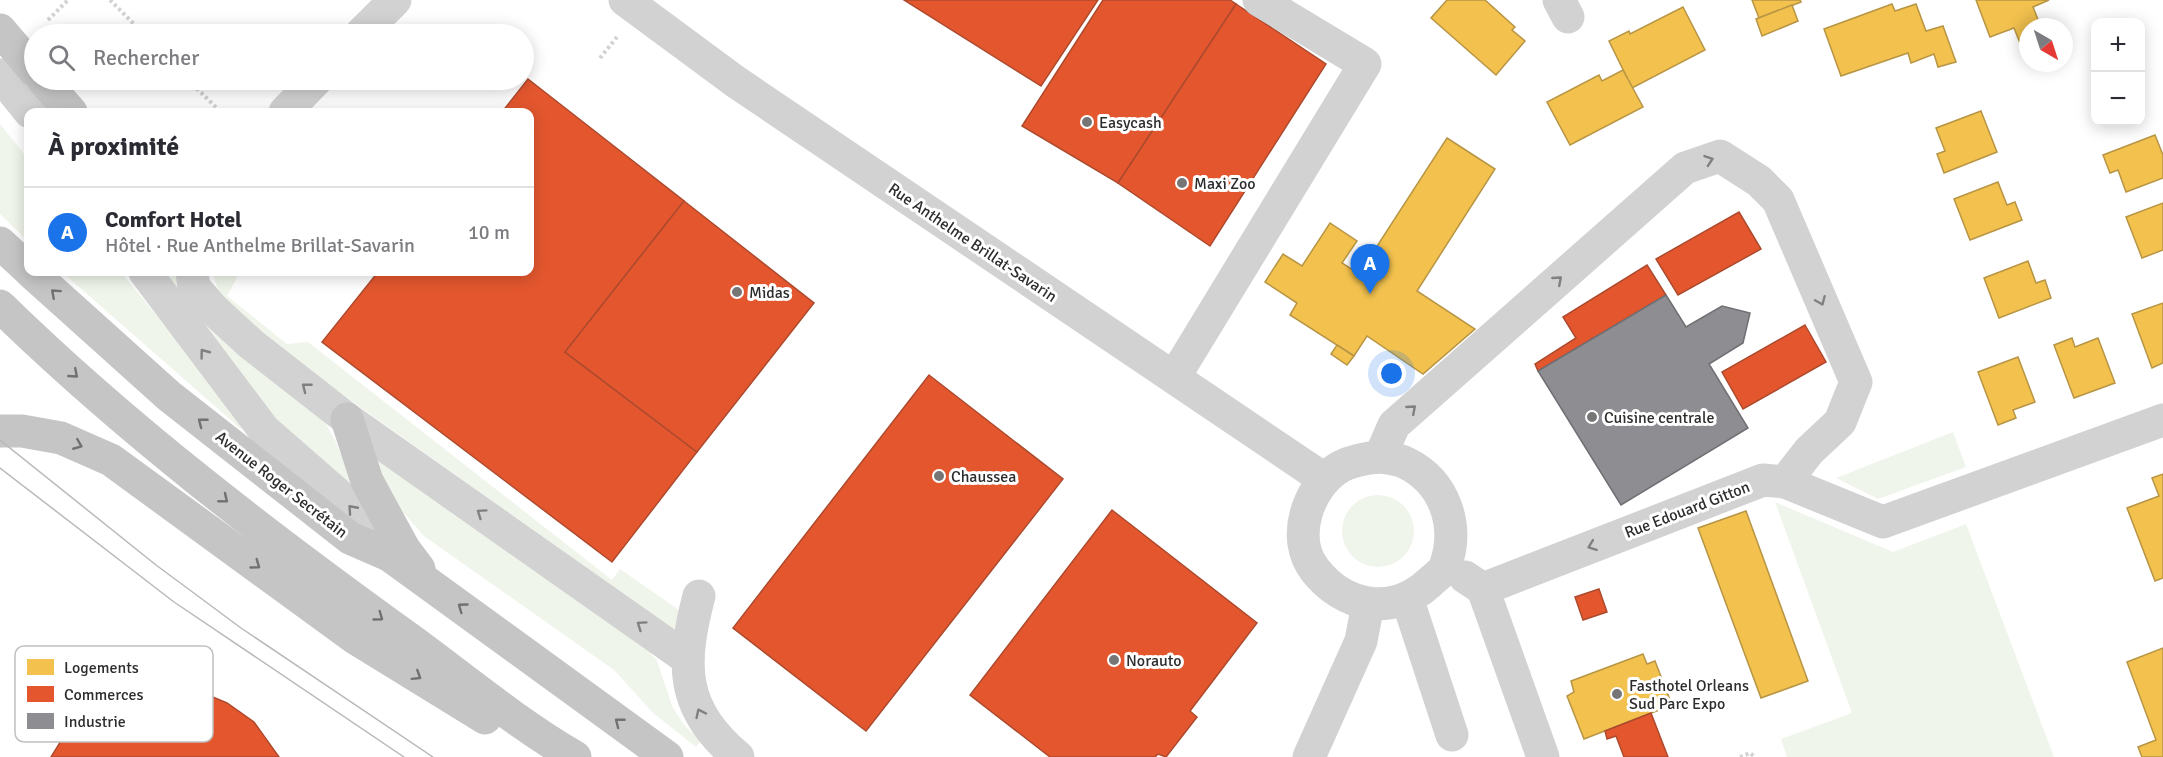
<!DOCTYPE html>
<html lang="fr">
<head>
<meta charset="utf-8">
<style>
  :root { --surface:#fff; --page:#f7f7f7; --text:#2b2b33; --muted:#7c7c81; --line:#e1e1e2; --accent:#1a73e8 }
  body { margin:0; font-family:Signika,sans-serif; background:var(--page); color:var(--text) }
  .controls { position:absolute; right:18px; top:18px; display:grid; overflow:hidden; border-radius:12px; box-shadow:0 3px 15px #0003 }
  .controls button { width:54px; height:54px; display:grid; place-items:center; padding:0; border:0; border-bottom:2px solid var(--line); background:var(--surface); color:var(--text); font:30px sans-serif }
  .compass { position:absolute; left:2019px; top:18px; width:54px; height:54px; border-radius:50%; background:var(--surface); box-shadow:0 3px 15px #0003; rotate:141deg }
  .you { position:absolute; left:1392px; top:374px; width:21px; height:21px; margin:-15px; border:4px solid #fff; border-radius:50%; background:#1a73e8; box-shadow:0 0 0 9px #1a73e833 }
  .badge { display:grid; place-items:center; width:39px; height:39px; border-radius:50%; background:var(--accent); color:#fff; font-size:20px; font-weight:700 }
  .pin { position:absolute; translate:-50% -50px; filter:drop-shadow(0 2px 3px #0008) }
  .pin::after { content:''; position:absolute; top:32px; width:21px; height:18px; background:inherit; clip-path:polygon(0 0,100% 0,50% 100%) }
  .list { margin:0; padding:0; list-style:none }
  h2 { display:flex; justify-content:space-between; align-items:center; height:78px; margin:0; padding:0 24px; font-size:26px }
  h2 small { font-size:20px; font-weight:400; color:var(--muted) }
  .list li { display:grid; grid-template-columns:39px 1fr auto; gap:18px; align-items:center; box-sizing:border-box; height:90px; padding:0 24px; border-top:2px solid var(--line) }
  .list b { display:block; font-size:22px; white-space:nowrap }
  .list p { margin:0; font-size:20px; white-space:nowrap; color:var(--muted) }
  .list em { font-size:20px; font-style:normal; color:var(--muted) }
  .icon { flex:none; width:33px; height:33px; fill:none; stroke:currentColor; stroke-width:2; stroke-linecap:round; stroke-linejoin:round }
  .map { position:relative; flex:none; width:2163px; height:757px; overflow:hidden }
  .search { position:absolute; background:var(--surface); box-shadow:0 3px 15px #0003; left:24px; top:24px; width:510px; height:66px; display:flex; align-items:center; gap:15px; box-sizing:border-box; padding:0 21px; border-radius:33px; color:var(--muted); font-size:22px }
  .panel { position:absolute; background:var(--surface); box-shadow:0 3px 15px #0003; left:24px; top:108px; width:510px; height:168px; border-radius:12px }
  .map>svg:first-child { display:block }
  .green { fill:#f0f5eb }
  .homes { fill:#f2c14e; stroke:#b79544; stroke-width:1.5 }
  .shops { fill:#e4572e; stroke:#ad4a2e; stroke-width:1.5 }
  .industry { fill:#8d8d92; stroke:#707074; stroke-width:1.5 }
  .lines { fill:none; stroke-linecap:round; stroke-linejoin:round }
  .path { stroke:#d2d2d2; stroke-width:4; stroke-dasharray:3 3; stroke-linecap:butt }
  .minor { stroke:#d2d2d2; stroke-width:33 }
  .major { stroke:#c5c5c5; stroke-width:33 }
  .tram { stroke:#b9b9b9; stroke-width:1.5 }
  .oneway { stroke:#808080 }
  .oneway2 { stroke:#717171 }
  .poi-dot { fill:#767676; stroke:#fff; stroke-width:2 }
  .labels { text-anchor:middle; stroke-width:6; stroke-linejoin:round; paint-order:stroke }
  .poi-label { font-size:16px; fill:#2d2d2d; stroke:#fff; text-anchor:start }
  .street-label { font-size:16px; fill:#2d2d2d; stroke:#fff }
  .key { fill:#fff; stroke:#c0c0c0; stroke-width:1.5 }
  .key-label { font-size:16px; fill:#2d2d2d }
</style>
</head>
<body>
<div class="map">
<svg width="2163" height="757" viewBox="0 0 2163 757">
  <rect width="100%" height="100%" fill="#fff"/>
  <g class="green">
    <path d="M0,124L28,159V241L0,214Z"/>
    <path d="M62,272H121L245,423L241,429Z"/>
    <path d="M162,272H174L189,303L323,419L335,440L353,484L345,485L279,424Z"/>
    <path d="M212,272H240L227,296L287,344L308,342L612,580L620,569L679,610L674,630L291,358L221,298Z"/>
    <path d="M1953,432L1966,467L1878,499L1836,478Z"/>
    <path d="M373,452L643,644L657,661L673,708L685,726L701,741L696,747L653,713L614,670L424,536L395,503L376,465Z"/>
    <circle cx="1378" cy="531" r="36"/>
    <path d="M1775,502L1893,552L1966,524L2054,757H1787L1781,739L1852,713Z"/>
  </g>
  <g class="homes">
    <path d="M1447,0H1485L1515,27L1512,30L1525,41L1496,75L1431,18Z"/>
    <path d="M1752,0H1800L1801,2L1759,18Z"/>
    <path d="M1976,0H2049L2033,7L2041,27H2028V40L2020,43L2014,28L1990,37Z"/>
    <path d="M1892,4L1895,11L1916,4L1926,31L1943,26L1956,62L1938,67L1934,54L1911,63L1908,53L1841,76L1824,29Z"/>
    <path d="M1792,5L1798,21L1762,36L1756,19Z"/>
    <path d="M1683,7L1705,50L1632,88L1609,41L1629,31L1630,34Z"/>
    <path d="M1623,70L1643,107L1570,145L1547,102L1599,75L1602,81Z"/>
    <path d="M1981,111L1997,152L1944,173L1937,154L1945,151L1936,128Z"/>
    <path d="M2155,135L2163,155V178L2126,192L2118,170L2110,173L2103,155Z"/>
    <path d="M1447,138L1495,169L1417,291L1475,329L1423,374L1367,336L1354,356L1290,315L1297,303L1265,282L1283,254L1302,266L1330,223L1357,241L1342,263L1359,274Z"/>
    <path d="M1998,182L2007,205L2015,202L2022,220L1970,240L1954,199Z"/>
    <path d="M2163,203V250L2142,258L2126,217Z"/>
    <path d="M2028,261L2036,283L2045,280L2051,298L1999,318L1984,278Z"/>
    <path d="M2163,303V363L2152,368L2132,314Z"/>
    <path d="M2072,338L2075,347L2098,338L2115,383L2074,398L2054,345Z"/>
    <path d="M1337,345L1354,356L1347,365L1331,354Z"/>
    <path d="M2018,357L2035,402L2013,410L2016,418L1998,425L1978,372Z"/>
    <path d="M2163,474V578L2155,581L2127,508L2159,496L2152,478Z"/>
    <path d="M1746,511L1808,681L1761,698L1698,528Z"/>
    <path d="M2163,648V757H2142L2138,747L2156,740L2127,662Z"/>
    <path d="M1643,654L1647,664L1655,661L1672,705L1584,739L1567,696L1574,692L1571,681Z"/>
  </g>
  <g class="shops">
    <path d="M904,0H1098L1041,86Z"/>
    <path d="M1103,0H1230L1236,4L1118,183L1022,126Z"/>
    <path d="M1236,4L1326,64L1210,246L1118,183Z"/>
    <path d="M528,79L684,201L565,352L697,452L612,562L322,342L378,272H530V112H502Z"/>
    <path d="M684,201L814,303L697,452L565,352Z"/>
    <path d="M1739,212L1761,249L1678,295L1656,259Z"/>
    <path d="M1647,265L1666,295L1538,371L1535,364L1576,338L1563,317Z"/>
    <path d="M1805,325L1826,362L1743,409L1722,372Z"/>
    <path d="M929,375L1063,479L866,731L733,628Z"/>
    <path d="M1112,510L1257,623L1190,711L1197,717L1166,757L1158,754L1155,757H1050L970,695Z"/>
    <path d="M1599,589L1607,612L1583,620L1575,597Z"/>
    <path d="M157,686L196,690L227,703L254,722L279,757H51L69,728L89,711L124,693Z"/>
    <path d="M1651,713L1668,757H1624L1616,736L1607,739L1605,731Z"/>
  </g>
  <path class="industry" d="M1666,295L1686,327L1722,306L1750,313L1743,343L1709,364L1748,428L1621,505L1538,371Z"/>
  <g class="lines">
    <g class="path">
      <path d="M110,0L144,34"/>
      <path d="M48,20L68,0"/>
      <path d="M600,58L617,37"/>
      <path d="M188,80L221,112"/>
      <path d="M1740,757L1750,753L1755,757"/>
    </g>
    <g class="minor">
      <path d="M625,0L736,82L1324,479"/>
      <path d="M1559,0L1568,17"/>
      <path d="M361,34L395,0"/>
      <path d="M0,75L30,112"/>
      <path d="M285,112L316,80"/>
      <path d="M145,272L264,430L351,506L389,555"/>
      <path d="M192,272L194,287L214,310L251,344L347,419L688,659"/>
      <path d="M1175,376L1365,64L1259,0"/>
      <path d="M1380,457L1394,425L1685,168L1720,156L1759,181L1778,200L1856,382L1840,422L1809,451L1785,482"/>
      <path d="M1380,457C1388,458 1398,459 1406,463C1445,482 1460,526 1445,567C1442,573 1434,578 1429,583C1392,617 1344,607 1315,570C1290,538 1308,486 1340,467C1353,460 1366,458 1380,457Z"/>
      <path d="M1465,577L1483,589L1543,757"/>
      <path d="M1483,589L1763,480L1785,482L1883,522L2163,420"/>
      <path d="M699,596C681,664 680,709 738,757"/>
      <path d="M1407,598L1452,735"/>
      <path d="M1309,757L1361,641L1368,604"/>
    </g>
    <g class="major">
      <path d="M0,30L34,70"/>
      <path d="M43,80L71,112"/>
      <path d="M0,243L28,269"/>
      <path d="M31,272L169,396L350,538L389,555L667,757"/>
      <path d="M0,306C126,429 269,538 412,641C465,680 518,724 575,757"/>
      <path d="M347,419L367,481L404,549L419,569"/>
      <path d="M0,431H22L61,438L111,460L355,638L485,718"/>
    </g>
    <g class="tram">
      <path d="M0,440L156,565L241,628L433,757"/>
      <path d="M0,468L174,602L404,757"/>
    </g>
  </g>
  <defs><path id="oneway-chevron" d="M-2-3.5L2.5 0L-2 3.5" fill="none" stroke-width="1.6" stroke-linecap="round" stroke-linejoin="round" transform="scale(1.5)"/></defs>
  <g class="oneway">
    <use href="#oneway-chevron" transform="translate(1709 160) rotate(-19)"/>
    <use href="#oneway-chevron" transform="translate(1558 280) rotate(-41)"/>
    <use href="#oneway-chevron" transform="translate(1821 301) rotate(67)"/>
    <use href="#oneway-chevron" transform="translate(204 353) rotate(-127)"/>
    <use href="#oneway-chevron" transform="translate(306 387) rotate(-142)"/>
    <use href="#oneway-chevron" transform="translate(1412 409) rotate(-41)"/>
    <use href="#oneway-chevron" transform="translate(352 509) rotate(-132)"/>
    <use href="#oneway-chevron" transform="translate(481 513) rotate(-145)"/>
    <use href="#oneway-chevron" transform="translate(1592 546) rotate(159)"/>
    <use href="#oneway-chevron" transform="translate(641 625) rotate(-145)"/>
    <use href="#oneway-chevron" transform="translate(700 713) rotate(-115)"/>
  </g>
  <g class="oneway2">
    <use href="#oneway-chevron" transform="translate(55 293) rotate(-138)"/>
    <use href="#oneway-chevron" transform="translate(74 374) rotate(41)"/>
    <use href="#oneway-chevron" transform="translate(202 422) rotate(-142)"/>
    <use href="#oneway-chevron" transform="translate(78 445) rotate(22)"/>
    <use href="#oneway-chevron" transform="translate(224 499) rotate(39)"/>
    <use href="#oneway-chevron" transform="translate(256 565) rotate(36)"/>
    <use href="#oneway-chevron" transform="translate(462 607) rotate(-144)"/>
    <use href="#oneway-chevron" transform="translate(379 617) rotate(36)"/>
    <use href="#oneway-chevron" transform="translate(417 676) rotate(32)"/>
    <use href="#oneway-chevron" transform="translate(619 722) rotate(-142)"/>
  </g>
  <g class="poi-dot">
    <circle cx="1087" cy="122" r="6"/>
    <circle cx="1182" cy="183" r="6"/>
    <circle cx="737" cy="292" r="6"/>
    <circle cx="1592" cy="417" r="6"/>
    <circle cx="939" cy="476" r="6"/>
    <circle cx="1114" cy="660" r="6"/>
    <circle cx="1617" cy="694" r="6"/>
  </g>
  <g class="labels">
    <g class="poi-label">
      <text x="1099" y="128">Easycash</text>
      <text x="1194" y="189">Maxi Zoo</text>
      <text x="749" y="298">Midas</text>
      <text x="1604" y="423">Cuisine centrale</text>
      <text x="951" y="482">Chaussea</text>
      <text x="1126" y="666">Norauto</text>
      <text x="1629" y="691">Fasthotel Orleans<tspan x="1629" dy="18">Sud Parc Expo</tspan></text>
    </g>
    <g class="street-label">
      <text transform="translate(973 242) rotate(34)" y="6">Rue Anthelme Brillat-Savarin</text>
      <text transform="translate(282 484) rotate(38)" y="6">Avenue Roger Secrétain</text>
      <text transform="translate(1687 509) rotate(-21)" y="6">Rue Edouard Gitton</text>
    </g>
  </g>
  <rect x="15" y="646" width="198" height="96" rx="9" class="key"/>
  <rect x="27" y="659" width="27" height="16" fill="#f2c14e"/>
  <rect x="27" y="686" width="27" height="16" fill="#e4572e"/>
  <rect x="27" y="713" width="27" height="16" fill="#8d8d92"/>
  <g class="key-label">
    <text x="64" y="673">Logements</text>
    <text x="64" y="700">Commerces</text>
    <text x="64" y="727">Industrie</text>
  </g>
</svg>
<div class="controls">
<button>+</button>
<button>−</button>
</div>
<svg class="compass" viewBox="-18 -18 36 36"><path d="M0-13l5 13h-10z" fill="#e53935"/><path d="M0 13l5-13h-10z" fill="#7c7c81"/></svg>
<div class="you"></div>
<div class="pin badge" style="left:1370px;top:294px">A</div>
<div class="search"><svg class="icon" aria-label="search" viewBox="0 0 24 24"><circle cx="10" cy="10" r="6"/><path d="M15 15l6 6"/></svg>Rechercher</div>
<section class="panel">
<h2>À proximité<small></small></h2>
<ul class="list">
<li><span class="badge">A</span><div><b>Comfort Hotel</b><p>Hôtel · Rue Anthelme Brillat-Savarin</p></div><em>10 m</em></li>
</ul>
</section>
</div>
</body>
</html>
